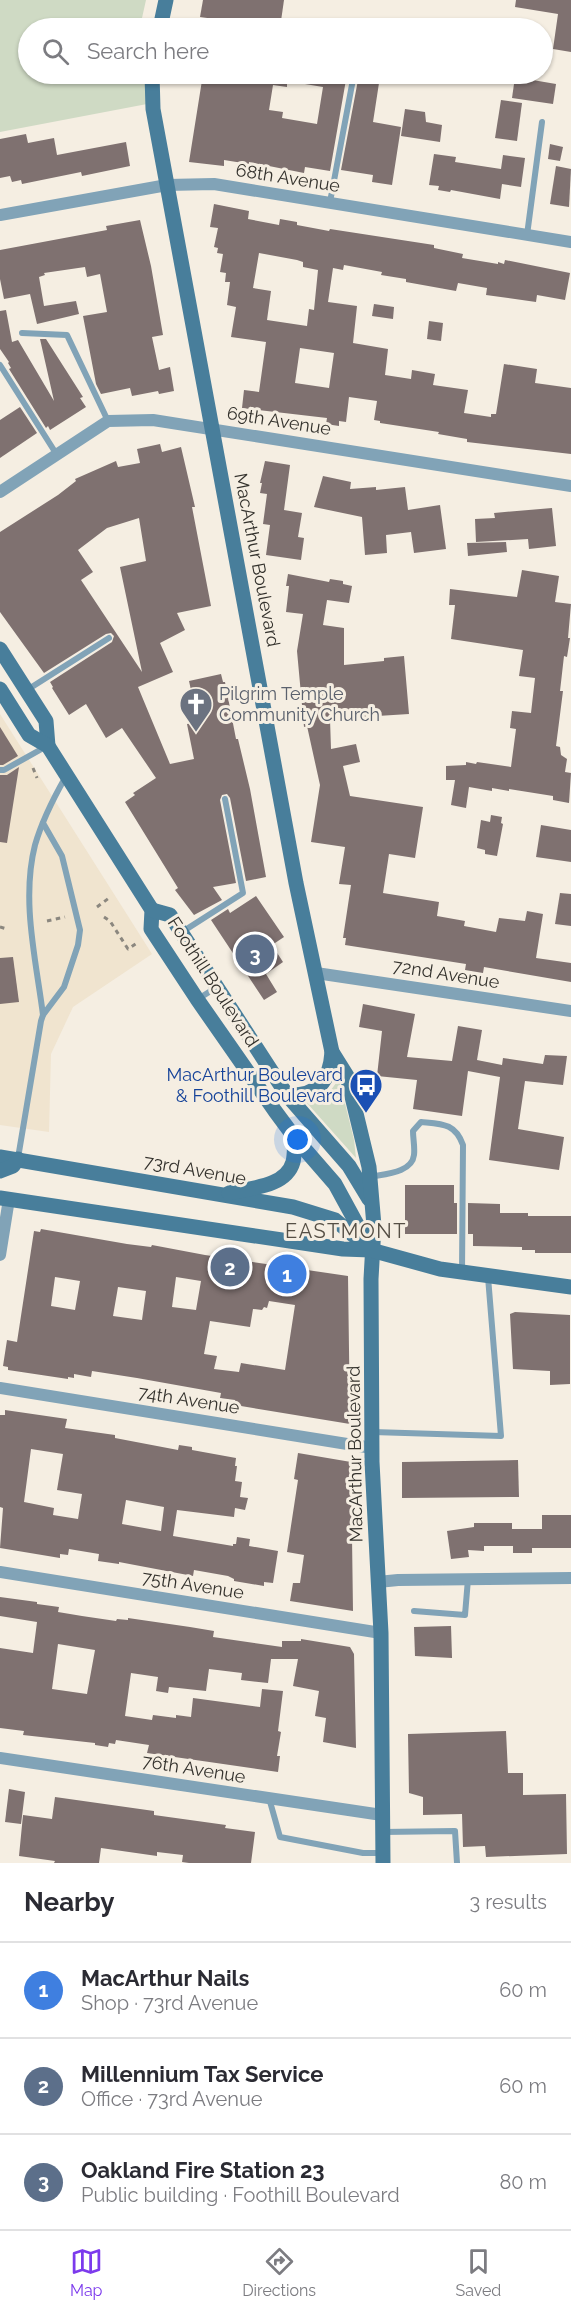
<!DOCTYPE html>
<html lang="en">
<head>
<meta charset="utf-8">
<style>
  :root { --surface:#fff; --page:#f2f2f3; --text:#2b2b33; --muted:#7c7c81; --line:#e1e1e2; --accent:#7c3aed }
  body { margin:0; font-family:Raleway,sans-serif; background:var(--page); color:var(--text) }
  .you { position:absolute; left:298px; top:1140px; width:21px; height:21px; margin:-15px; border:4px solid #fff; border-radius:50%; background:#1a73e8; box-shadow:0 0 0 9px #1a73e833 }
  .badge { display:grid; place-items:center; width:39px; height:39px; border-radius:50%; background:var(--accent); color:#fff; font-size:20px; font-weight:700 }
  .pin { position:absolute; translate:-50% -50%; border:3px solid #fff; box-shadow:0 2px 6px #0006 }
  .list { margin:0; padding:0; list-style:none }
  h2 { display:flex; justify-content:space-between; align-items:center; height:78px; margin:0; padding:0 24px; font-size:26px }
  h2 small { font-size:20px; font-weight:400; color:var(--muted) }
  .list li { display:grid; grid-template-columns:39px 1fr auto; gap:18px; align-items:center; box-sizing:border-box; height:96px; padding:0 24px; border-top:2px solid var(--line) }
  .list b { display:block; font-size:22px; white-space:nowrap }
  .list p { margin:0; font-size:20px; white-space:nowrap; color:var(--muted) }
  .list em { font-size:20px; font-style:normal; color:var(--muted) }
  .icon { flex:none; width:33px; height:33px; fill:none; stroke:currentColor; stroke-width:2; stroke-linecap:round; stroke-linejoin:round }
  .map { position:relative; flex:none; width:571px; height:1863px; overflow:hidden }
  .search { position:absolute; background:var(--surface); box-shadow:0 2px 4px #0004; left:18px; right:18px; top:18px; height:66px; display:flex; align-items:center; gap:15px; box-sizing:border-box; padding:0 21px; border-radius:33px; color:var(--muted); font-size:22px }
  .sheet { height:366px; background:var(--surface) }
  nav { display:flex; justify-content:space-around; align-items:center; box-sizing:border-box; height:84px; border-top:2px solid var(--line); background:var(--surface); font-size:16px; color:var(--muted) }
  nav a { display:grid; justify-items:center; gap:3px }
  nav .on { color:var(--accent) }
  .map>svg:first-child { display:block }
  .commercial { fill:#f0e4cf }
  .green { fill:#cfdac4 }
  .building { fill:#7f7170; fill-rule:evenodd }
  .lines { fill:none; stroke-linecap:round; stroke-linejoin:round }
  .path { stroke:#8b877f; stroke-width:3; stroke-dasharray:4.5 4.5; stroke-linecap:butt }
  .service { stroke:#81a3b7; stroke-width:6 }
  .minor { stroke:#81a3b7; stroke-width:12 }
  .secondary { stroke:#487e9b; stroke-width:15 }
  .labels { text-anchor:middle; stroke-width:6; stroke-linejoin:round; paint-order:stroke }
  .street-label { font-size:18px; fill:#34322d; stroke:#f5eee2 }
  .worship-label { font-size:18px; fill:#5b616d; stroke:#f5eee2; text-anchor:start }
  .transit-label { font-size:18px; fill:#164399; stroke:#f5eee2; text-anchor:end }
  .neighbourhood-label { font-size:20px; letter-spacing:1.5px; fill:#554f45; stroke:#f5eee2 }
</style>
</head>
<body>
<div class="map">
<svg width="571" height="1863" viewBox="0 0 571 1863">
  <rect width="100%" height="100%" fill="#f5eee2"/>
  <path class="commercial" d="M0,714L152,954L73,1007L51,1054L49,1132L0,1125Z"/>
  <g class="green">
    <path d="M0,0H146L142,18L143,28H28V74H145L147,104L0,132Z"/>
    <path d="M339,1079L354,1140L356,1158L307,1103L328,1094Z"/>
  </g>
  <g class="building">
    <path d="M203,0H284L280,28L200,17Z"/>
    <path d="M516,0H571V52L553,49L558,14L515,7Z"/>
    <path d="M203,74H347L330,171L305,167L304,173L249,162V164L224,160V166L189,162ZM287,81L323,87L317,124L282,118L283,112L269,110L273,85L287,87Z"/>
    <path d="M515,77L556,84L553,104L512,98Z"/>
    <path d="M358,80L379,83L373,122L401,127L392,185L372,182L373,175L341,170Z"/>
    <path d="M501,100L522,103L517,141L495,138Z"/>
    <path d="M405,109L425,112L426,122L442,125L440,142L401,136Z"/>
    <path d="M26,134L28,143L54,138L57,155L126,142L130,166L82,176L81,172L22,184L21,180L12,182L10,176L0,178V139Z"/>
    <path d="M550,144L563,147L560,161L548,159Z"/>
    <path d="M434,154L456,157L455,162L501,169L503,155L525,158L521,187L502,184L500,199L451,190L450,192L438,190L439,186L429,185Z"/>
    <path d="M556,166L571,169L569,207L550,204Z"/>
    <path d="M214,204L249,211L248,219L279,225L280,219L297,222V225L329,231L330,229L434,245V248L463,254L462,258L498,264V262L504,264L505,260L570,273L565,300L537,295L536,302L486,295L487,288L458,283L456,291L406,282V279L381,275L382,272L344,265L343,270L333,268L328,302L357,306L353,343L388,349L385,375L411,379L412,370L435,374L433,385L468,390L464,413L491,417V414H496L504,364L537,369L535,383L571,388V454L467,442V439L438,434L439,432L380,423V421L374,420L377,401L349,397L346,422L339,421V426L326,424L327,418L242,408L244,390L259,392L266,342L231,337L236,307L227,305L230,282H225L226,273L220,272L223,254L217,253L218,248L214,247L218,228L210,227ZM259,253L297,260L303,262V267L318,270L314,310L309,309L307,326L267,320L271,291L253,288ZM300,348L334,353L329,388L295,383Z"/>
    <path d="M140,220L151,266L163,335L152,337L159,370L170,367L174,391L159,394L158,391L132,396L130,388L101,394L96,384L83,316L107,312L100,274L87,277L85,267L44,273L45,275L39,277L44,306L76,301L79,314L37,324L30,294L4,299L0,279V250L107,230L106,226Z"/>
    <path d="M374,304L394,307L393,319L372,316Z"/>
    <path d="M6,310L12,342L18,340L54,401L40,339H46L83,397L80,398L86,407L50,430L48,426L46,428L9,369L11,368L8,363L9,362L0,349V311Z"/>
    <path d="M429,321L443,323L441,341L427,339Z"/>
    <path d="M20,407L37,433L0,458V420Z"/>
    <path d="M160,444L162,452L181,447L195,507H192L211,606L177,613L185,630L160,643L173,672L138,687L170,764L194,759L187,724L198,722L189,681L221,674L223,682H225L236,739H238L250,789L266,877L246,881L230,798L227,794L222,795L220,800L236,883L213,887L222,900L194,915L175,890L178,888L125,802L135,795L133,793L156,778L122,728L106,738L86,704L69,715L52,688L53,687L50,682L112,642L114,636L111,633L106,634L44,673L0,612V532L58,495L76,481L75,479L116,461L118,467L140,463L137,449ZM139,518L146,561L120,567L142,672L81,580L93,572L78,550L107,528Z"/>
    <path d="M265,461L290,465L284,510L302,513L298,537L304,538L301,560L266,555L270,525L263,524L267,494L260,493L262,483H260Z"/>
    <path d="M323,476L351,482L350,489L376,487V490L405,487L408,510L440,505L446,549L414,553L411,532L386,535L387,553L365,555L362,517L314,507Z"/>
    <path d="M552,508L556,546L529,549L528,539L476,542L475,519L495,518L494,513Z"/>
    <path d="M506,542L507,552L468,556L467,543Z"/>
    <path d="M522,570L559,576L555,602L571,604L568,638H570L567,657L564,656L560,691H563L556,746L560,747L561,755L567,759L565,772L571,773L569,803L553,800V796L509,789V791L492,788V791L469,787L466,808L451,805L455,780H446V766L466,765V762L476,764L477,762L511,767L516,729L510,728L512,711L531,713L535,678L519,676L523,650L451,639L455,605H449L450,589L517,597Z"/>
    <path d="M288,574L329,582L330,579L343,581V584L352,586L349,603L327,600L323,625L344,628V665L384,661V658L404,656L409,714L330,719L331,749L356,744L360,762L343,766L350,796L423,807L415,858L389,854L383,893L439,902L437,916L465,921L464,926L496,932L499,918L525,921L527,911L543,914L536,958L571,963V982L484,967L483,973L465,970L466,964L345,945L346,938H343L351,885L339,884L345,847L311,842L320,785L307,726L304,727L297,651L303,614L286,612L289,586H286Z"/>
    <path d="M0,727L18,756L3,765H0Z"/>
    <path d="M19,767L7,843L0,842V775H7Z"/>
    <path d="M491,815L502,817L501,823L503,824L497,856L485,854V850L477,848L481,820L490,822Z"/>
    <path d="M541,825L571,830V862L536,857Z"/>
    <path d="M560,893L571,894V926L555,924Z"/>
    <path d="M256,896L284,937L272,945L283,962L266,974L277,992L264,1000L211,920L228,909L230,913Z"/>
    <path d="M13,957L19,1002L0,1004V958Z"/>
    <path d="M363,1004L415,1014L407,1057L452,1061L458,1026L482,1030L477,1060L502,1065L503,1058L543,1064L545,1055L567,1056L563,1085L525,1081L518,1129L564,1137L559,1170L489,1160L500,1077L468,1071L462,1116L413,1109L417,1080L377,1076L382,1031L359,1027Z"/>
    <path d="M405,1185H454V1203H457V1234H405Z"/>
    <path d="M468,1203L500,1204V1213H528V1216H571V1253H535V1250H522V1247L473,1246V1234H468Z"/>
    <path d="M41,1229L127,1244L151,1247L152,1245L205,1255L348,1276L350,1424L235,1405V1400L220,1398L221,1393L137,1378L92,1371L91,1377L74,1374V1378L68,1377V1379L8,1370V1367L3,1366L7,1340L17,1342L34,1231L40,1232ZM55,1277L80,1281L75,1310L51,1306ZM176,1277L201,1281L196,1310L172,1307ZM118,1287L146,1291L142,1320L113,1316ZM269,1301L295,1305L285,1370L241,1363L239,1372L214,1369L217,1356L204,1354L210,1321L250,1327L253,1309L262,1310L264,1307L267,1308Z"/>
    <path d="M515,1312L570,1315V1384L550,1385V1371L513,1369L510,1314Z"/>
    <path d="M5,1410L67,1419L65,1428L115,1435V1438L178,1450L179,1445L192,1447V1450L236,1458L235,1466H237L235,1481L242,1482L240,1497L248,1498L245,1510L235,1508L234,1517L177,1510L173,1536L233,1546V1544H236L237,1537L250,1539L249,1546L278,1551L273,1583L264,1582V1586L234,1581V1579L228,1576L194,1570L193,1576L119,1562V1564L98,1561L99,1554L69,1549L68,1555L60,1554V1558L0,1548L3,1508L0,1507V1415H5ZM31,1449L63,1454L57,1490L82,1494L78,1519L53,1515L54,1508L24,1502ZM126,1500L164,1507L161,1531L122,1524Z"/>
    <path d="M298,1453L351,1462L353,1611L290,1601L293,1583H300L304,1555L287,1552L298,1480L294,1479Z"/>
    <path d="M518,1460L519,1497L402,1498V1462Z"/>
    <path d="M542,1515H571V1548H532V1553H513V1546H484V1551L468,1550L469,1557L451,1559L447,1531L474,1527V1523H512V1529H542Z"/>
    <path d="M0,1597L37,1602V1604L59,1607L58,1612L82,1616L116,1621L117,1619L128,1620V1618L190,1627L214,1631L213,1637L282,1647V1641H301V1639L350,1647L354,1654L356,1748L323,1742L326,1718L315,1716L319,1691L293,1686L298,1659H271L268,1683L241,1680L242,1673L209,1669L206,1691L169,1687L168,1693L156,1691L158,1677L131,1673L125,1716L152,1720L153,1715L176,1718V1715L191,1717L193,1698L260,1707L262,1689L283,1691L278,1731L281,1732L277,1756H280L278,1772L147,1753L149,1745L116,1740L115,1744L109,1743L108,1747L95,1745V1743L23,1735L24,1731L0,1728V1648L33,1653L37,1622L0,1616ZM58,1644L95,1650L87,1694L52,1689Z"/>
    <path d="M451,1626L452,1658L415,1656L414,1627Z"/>
    <path d="M506,1731L508,1773H523V1795L566,1794L567,1854L486,1857L485,1846L463,1847L462,1814L423,1815V1797L409,1793L408,1734Z"/>
    <path d="M9,1789L25,1792L21,1824L5,1822Z"/>
    <path d="M55,1797L154,1811V1815L226,1825L225,1828L255,1832L251,1863H189L182,1862L183,1855L157,1852V1856L101,1848L99,1863H54L55,1861L19,1856L23,1815L52,1819Z"/>
  </g>
  <g class="lines">
    <g class="path">
      <path d="M33,768L37,778"/>
      <path d="M97,907L109,898"/>
      <path d="M104,917L110,921L128,949L137,943"/>
      <path d="M47,921L65,917"/>
      <path d="M0,927L7,929"/>
    </g>
    <g class="service">
      <path d="M330,202L354,74"/>
      <path d="M527,235L542,122"/>
      <path d="M22,333L67,335L108,421"/>
      <path d="M0,365L57,455"/>
      <path d="M27,690L109,638"/>
      <path d="M0,770H4L47,746"/>
      <path d="M182,932L243,893L225,799"/>
      <path d="M198,999L217,987"/>
      <path d="M43,1015C36,960 21,900 35,845C42,821 53,799 65,778"/>
      <path d="M18,1158L41,1021L43,1015L64,987L78,945L80,930L62,856L43,823"/>
      <path d="M370,1177C384,1174 412,1173 414,1155C415,1147 413,1139 413,1131L421,1122C442,1124 455,1123 463,1145L462,1272"/>
      <path d="M373,1432L501,1436L488,1277"/>
      <path d="M414,1611L465,1615L468,1579"/>
      <path d="M269,1798L280,1837L363,1853H382"/>
      <path d="M383,1832L455,1831L457,1863"/>
    </g>
    <g class="minor">
      <path d="M0,215L167,185L214,184L571,242"/>
      <path d="M0,492L108,421L153,420L571,486"/>
      <path d="M316,973L571,1011"/>
      <path d="M0,1255L9,1199"/>
      <path d="M0,1388L372,1448"/>
      <path d="M0,1572L381,1633"/>
      <path d="M378,1582L398,1580L571,1578"/>
      <path d="M0,1758L382,1815"/>
    </g>
    <g class="secondary">
      <path d="M160,28L166,0"/>
      <path d="M152,74L153,109L296,883L332,1052C330,1081 317,1097 287,1095"/>
      <path d="M0,649L46,721L48,746"/>
      <path d="M0,689L29,735L48,746L152,910L151,929L197,999L275,1111L295,1138L335,1184L371,1250"/>
      <path d="M152,910L170,915L287,1095L349,1166L369,1199"/>
      <path d="M332,1052L347,1076L369,1167L374,1226L371,1279L372,1462L381,1633L383,1863"/>
      <path d="M0,1157L293,1207L335,1220L364,1244"/>
      <path d="M0,1171L13,1166L18,1159"/>
      <path d="M229,1193C250,1188 286,1187 293,1162C295,1154 294,1146 295,1138"/>
      <path d="M0,1198L343,1249L371,1250L440,1269L571,1287"/>
    </g>
  </g>
  <defs>
    <g id="church-pin" transform="scale(1.725)"><path d="M0 17L-7.5 6A9.5 9.5 0 1 1 7.5 6Z" fill="#6b7280" stroke="#f5eee2"/><path d="M-1.2-6h2.4v3.5h3.3v2.4h-3.3V6h-2.4V-.1h-3.3v-2.4h3.3Z" fill="#fff"/></g>
    <g id="bus-pin" transform="scale(1.725)"><path d="M0 17L-7.5 6A9.5 9.5 0 1 1 7.5 6Z" fill="#1a4fb4" stroke="#f5eee2"/><path d="M-5-6H5V4H4V6H2V4H-2V6H-4V4H-5ZM-3.5-4V0h7V-4ZM-3.5 1.2v1.5H-2V1.2ZM2 1.2v1.5H3.5V1.2Z" fill="#fff"/></g>
  </defs>
  <g fill-rule="evenodd">
    <use href="#church-pin" x="196" y="704"/>
    <use href="#bus-pin" x="366" y="1085"/>
  </g>
  <g class="labels">
    <g class="street-label">
      <text transform="translate(288 178) rotate(9)" y="6">68th Avenue</text>
      <text transform="translate(279 421) rotate(9)" y="6">69th Avenue</text>
      <text transform="translate(257 560) rotate(79)" y="6">MacArthur Boulevard</text>
      <text transform="translate(446 974) rotate(9)" y="6">72nd Avenue</text>
      <text transform="translate(213 982) rotate(57)" y="6">Foothill Boulevard</text>
      <text transform="translate(195 1170) rotate(10)" y="6">73rd Avenue</text>
      <text transform="translate(189 1400) rotate(9)" y="6">74th Avenue</text>
      <text transform="translate(355 1454) rotate(-91)" y="6">MacArthur Boulevard</text>
      <text transform="translate(193 1585) rotate(9)" y="6">75th Avenue</text>
      <text transform="translate(194 1769) rotate(9)" y="6">76th Avenue</text>
    </g>
    <g class="worship-label">
      <text x="219" y="700">Pilgrim Temple<tspan x="219" dy="21">Community Church</tspan></text>
    </g>
    <g class="transit-label">
      <text x="343" y="1081">MacArthur Boulevard<tspan x="343" dy="21">&amp; Foothill Boulevard</tspan></text>
    </g>
    <g class="neighbourhood-label">
      <text x="346" y="1238">EASTMONT</text>
    </g>
  </g>
</svg>
<div class="you"></div>
<div class="pin badge" style="left:287px;top:1274px;background:#3f7fe0">1</div>
<div class="pin badge" style="left:230px;top:1267px;background:#5c6f8a">2</div>
<div class="pin badge" style="left:255px;top:954px;background:#5c6f8a">3</div>
<div class="search"><svg class="icon" aria-label="search" viewBox="0 0 24 24"><circle cx="10" cy="10" r="6"/><path d="M15 15l6 6"/></svg>Search here</div>
</div>
<section class="sheet">
<h2>Nearby<small>3 results</small></h2>
<ul class="list">
<li><span class="badge" style="background:#3f7fe0">1</span><div><b>MacArthur Nails</b><p>Shop · 73rd Avenue</p></div><em>60 m</em></li>
<li><span class="badge" style="background:#5c6f8a">2</span><div><b>Millennium Tax Service</b><p>Office · 73rd Avenue</p></div><em>60 m</em></li>
<li><span class="badge" style="background:#5c6f8a">3</span><div><b>Oakland Fire Station 23</b><p>Public building · Foothill Boulevard</p></div><em>80 m</em></li>
</ul>
</section>
<nav>
<a class="on"><svg class="icon" aria-label="map" viewBox="0 0 24 24"><path d="M3 6l6-2 6 2 6-2v14l-6 2-6-2-6 2zM9 4v14M15 6v14"/></svg>Map</a>
<a><svg class="icon" aria-label="directions" viewBox="0 0 24 24"><path d="M12 3l9 9-9 9-9-9zM9 14v-3h6M13 9l2 2-2 2"/></svg>Directions</a>
<a><svg class="icon" aria-label="saved" viewBox="0 0 24 24"><path d="M7 4h10v16l-5-4-5 4z"/></svg>Saved</a>
</nav>
</body>
</html>
